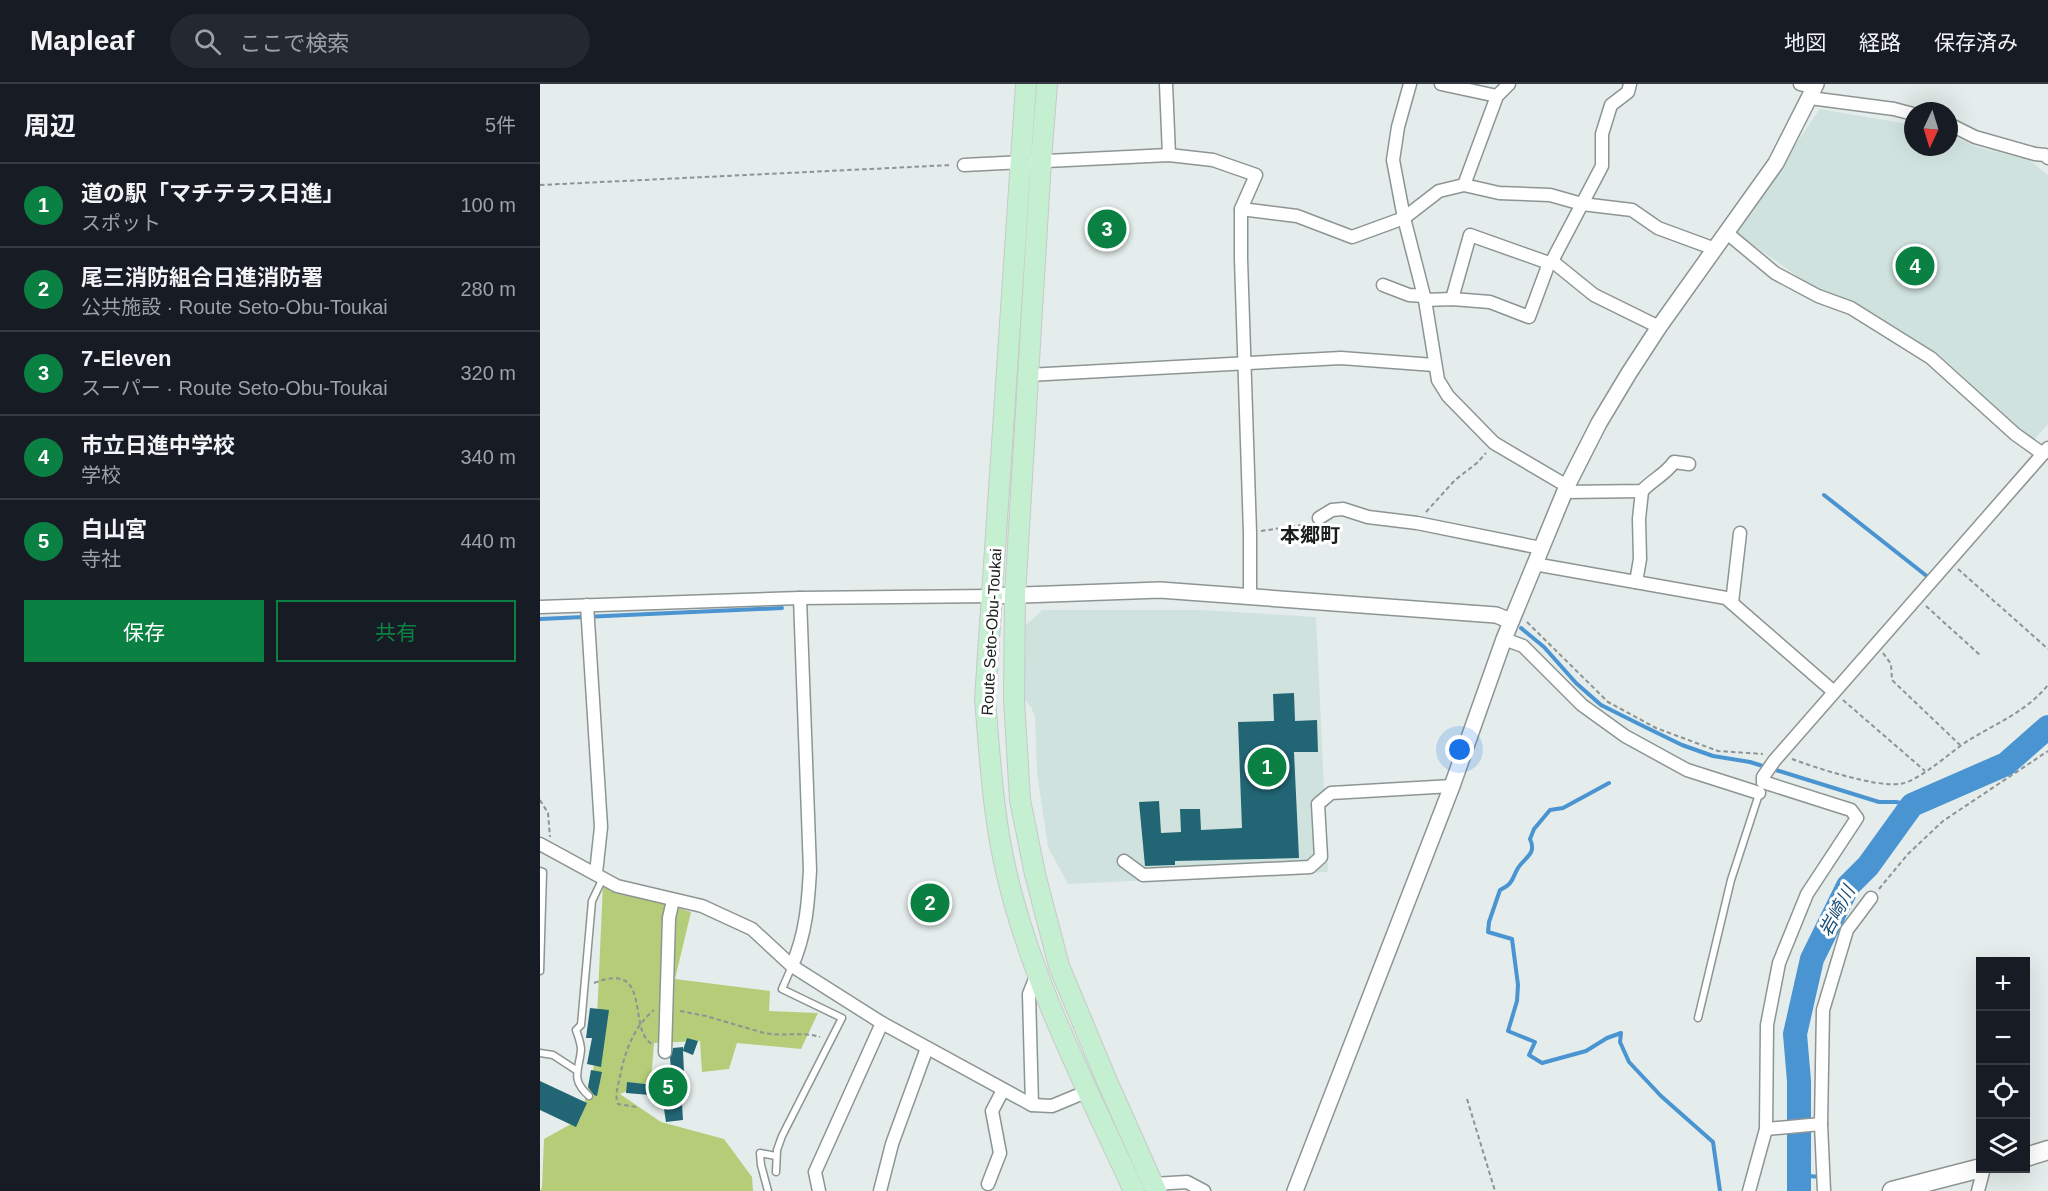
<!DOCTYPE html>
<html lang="ja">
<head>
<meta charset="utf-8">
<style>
  :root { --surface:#171b24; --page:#242831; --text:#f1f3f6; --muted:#9ea1a6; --line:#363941; --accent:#0b8043 }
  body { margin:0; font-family:Arial,"Noto Sans JP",sans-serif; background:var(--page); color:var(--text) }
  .controls { position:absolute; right:18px; bottom:18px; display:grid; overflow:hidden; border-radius:0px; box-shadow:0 6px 24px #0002 }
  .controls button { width:54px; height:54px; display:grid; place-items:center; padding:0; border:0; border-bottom:2px solid var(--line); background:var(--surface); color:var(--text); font:30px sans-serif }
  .compass { position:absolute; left:1364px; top:18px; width:54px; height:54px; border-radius:50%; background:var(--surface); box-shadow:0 6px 24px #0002; rotate:184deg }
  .you { position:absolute; left:920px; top:666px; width:21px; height:21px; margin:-15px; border:4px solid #fff; border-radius:50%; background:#1a73e8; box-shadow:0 0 0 9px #1a73e833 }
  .badge { display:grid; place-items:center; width:39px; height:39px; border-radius:50%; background:var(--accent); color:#fff; font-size:20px; font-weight:700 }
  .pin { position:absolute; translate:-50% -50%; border:3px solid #fff; box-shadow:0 2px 6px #0006 }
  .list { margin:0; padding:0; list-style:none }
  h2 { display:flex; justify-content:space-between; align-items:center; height:78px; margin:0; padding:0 24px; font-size:26px }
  h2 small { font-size:20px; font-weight:400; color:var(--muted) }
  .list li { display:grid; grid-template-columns:39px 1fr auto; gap:18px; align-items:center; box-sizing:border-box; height:84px; padding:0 24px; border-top:2px solid var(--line) }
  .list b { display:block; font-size:22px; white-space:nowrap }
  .list p { margin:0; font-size:20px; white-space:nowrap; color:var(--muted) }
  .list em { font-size:20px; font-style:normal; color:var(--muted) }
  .actions { display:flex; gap:12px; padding:18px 24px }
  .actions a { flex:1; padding:14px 0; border:2px solid var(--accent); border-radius:0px; text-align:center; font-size:21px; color:var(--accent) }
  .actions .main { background:var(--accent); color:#fff }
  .icon { flex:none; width:33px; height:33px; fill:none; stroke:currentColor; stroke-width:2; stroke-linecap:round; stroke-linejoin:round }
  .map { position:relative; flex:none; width:1508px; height:1107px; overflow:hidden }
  header { display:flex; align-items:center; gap:36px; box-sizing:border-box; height:84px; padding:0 30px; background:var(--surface); border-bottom:2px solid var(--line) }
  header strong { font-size:28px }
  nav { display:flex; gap:33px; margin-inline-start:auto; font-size:21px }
  .search { width:420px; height:54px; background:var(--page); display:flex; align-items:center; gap:15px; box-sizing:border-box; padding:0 21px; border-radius:33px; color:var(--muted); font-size:22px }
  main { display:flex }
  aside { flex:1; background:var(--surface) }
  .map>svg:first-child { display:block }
  .built { fill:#d0e2de }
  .green { fill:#b5cd79 }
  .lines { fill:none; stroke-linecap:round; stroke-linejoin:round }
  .stream { stroke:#4a94d1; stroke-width:4 }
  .river { stroke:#4a94d1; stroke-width:24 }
  .building { fill:#226675 }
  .service-casing { stroke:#8d9593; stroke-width:9 }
  .minor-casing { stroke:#8d9593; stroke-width:15 }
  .tertiary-casing { stroke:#8d9593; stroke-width:18 }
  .secondary-casing { stroke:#8d9593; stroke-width:21 }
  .primary-casing { stroke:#c8c9c9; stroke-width:22 }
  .path { stroke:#8d9493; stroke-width:2; stroke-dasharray:4.5 3; stroke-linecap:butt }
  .service { stroke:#fff; stroke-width:6 }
  .minor { stroke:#fff; stroke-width:12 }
  .tertiary { stroke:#fff; stroke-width:15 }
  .secondary { stroke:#fff; stroke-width:18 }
  .primary { stroke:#c4efd0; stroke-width:20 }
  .labels { text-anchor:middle; stroke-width:6; stroke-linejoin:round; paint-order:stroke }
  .street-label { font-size:16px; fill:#1b1e1e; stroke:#fff }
  .water-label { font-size:18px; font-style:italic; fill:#184e77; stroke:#fff }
  .quarter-label { font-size:20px; font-weight:bold; fill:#1b1e1e; stroke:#fff }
</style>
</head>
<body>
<header>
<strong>Mapleaf</strong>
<div class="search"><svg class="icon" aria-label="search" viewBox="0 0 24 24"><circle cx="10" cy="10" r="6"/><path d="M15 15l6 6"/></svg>ここで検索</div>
<nav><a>地図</a><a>経路</a><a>保存済み</a></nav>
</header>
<main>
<aside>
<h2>周辺<small>5件</small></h2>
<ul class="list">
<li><span class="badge">1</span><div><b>道の駅「マチテラス日進」</b><p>スポット</p></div><em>100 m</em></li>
<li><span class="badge">2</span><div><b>尾三消防組合日進消防署</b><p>公共施設 · Route Seto-Obu-Toukai</p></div><em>280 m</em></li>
<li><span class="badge">3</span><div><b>7-Eleven</b><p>スーパー · Route Seto-Obu-Toukai</p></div><em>320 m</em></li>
<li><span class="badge">4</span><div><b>市立日進中学校</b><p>学校</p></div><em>340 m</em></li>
<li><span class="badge">5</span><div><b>白山宮</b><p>寺社</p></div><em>440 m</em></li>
</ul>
<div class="actions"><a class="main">保存</a><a>共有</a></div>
</aside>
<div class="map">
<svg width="1508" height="1107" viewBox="0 0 1508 1107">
  <rect width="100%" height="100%" fill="#e4edeb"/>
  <g class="built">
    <path d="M1280,25L1373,41V63H1409V50L1437,63L1489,76L1508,91V340L1493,357L1400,271L1368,253L1291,216L1195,148Z"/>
    <path d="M502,526H660L776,533L788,788L528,800L508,763L497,688L495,633L491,623L484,615L482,607L484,543Z"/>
  </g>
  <path class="green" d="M63,800L151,828L135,895L230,907L229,927L278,929L261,965L197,959L189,985L162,988L160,957L114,959L111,997L80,1010L121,1038L184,1055L212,1093L213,1107H0L2,1103L4,1055L40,1035L55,978Z"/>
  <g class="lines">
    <g class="stream">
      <path d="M1284,411L1388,493"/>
      <path d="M0,535L242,524"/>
      <path d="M981,544L1004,563L1036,599L1061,621L1099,640L1142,661L1173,672L1210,678L1339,718H1356L1372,721"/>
      <path d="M1069,699L1023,724L1010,726L994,745L990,755C997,770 985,773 978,784C971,796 974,799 960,806L949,838L948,848L972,855L978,901L977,917L968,947L995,958L989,971L1002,979L1046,967L1067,954L1081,949L1080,958L1089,978L1121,1012L1173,1058L1180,1107"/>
      <path d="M1259,1091L1280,1093"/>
    </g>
    <path class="river" d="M1259,1107V997L1255,950L1272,875L1308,802L1328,782L1372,721L1466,680L1508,643"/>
  </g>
  <g class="building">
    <path d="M754,609L755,637L777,636L778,668H754L759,774L635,777V781L605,782L599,718L619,717L621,749L641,748L640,725H660L661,746L702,744L698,638L734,637L733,610Z"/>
    <path d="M50,924L69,926L61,983L47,980L52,954H46Z"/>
    <path d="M147,954L158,957L153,971L143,967L144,988H140L143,1036L126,1038L122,1012L86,1009L87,998L114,1001V985L131,984L130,974L133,964L143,963V966Z"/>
    <path d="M51,986L62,988L57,1012L54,1011L48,1003Z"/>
    <path d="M0,997L47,1019L36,1043L0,1026Z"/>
  </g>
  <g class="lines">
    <g class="service-casing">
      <g id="service">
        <path d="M0,787L3,788L0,887"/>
        <path d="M1158,934L1191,796L1220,707"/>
        <path d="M0,969L13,971L36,986"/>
        <path d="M49,1012C30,995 39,987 41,966C41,959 38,952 36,946L41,941L52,817L63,794"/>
        <path d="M236,1088L237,1066L242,1052L302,934L242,905L252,882"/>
        <path d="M228,1107L221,1081L220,1069L236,1072"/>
      </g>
    </g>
    <g class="minor-casing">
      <g id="minor">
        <path d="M626,0L629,71"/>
        <path d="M870,0L858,43L853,76L864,134L885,216L898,296L908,312L954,359L1027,402"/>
        <path d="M901,0L957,12"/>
        <path d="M1260,0L1275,4"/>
        <path d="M1270,14L1354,25L1373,30"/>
        <path d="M1409,40L1435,53L1495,70L1505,71L1508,74"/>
        <path d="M424,81L629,71L673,76L716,91L701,125V175L710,449V513"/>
        <path d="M924,101L957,12L969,0"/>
        <path d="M701,125L757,132L812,153L864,134L899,107L924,101L959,109L1010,111L1042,120L1092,126L1118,144L1175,165"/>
        <path d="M1187,149L1235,189L1278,212L1311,224L1391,274L1475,350L1503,370"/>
        <path d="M1012,177L1054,211L1119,243"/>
        <path d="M843,201L869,211L884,212"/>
        <path d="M912,215L930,151L1009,179"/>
        <path d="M885,216L912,215L950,218L989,233L1009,179L1012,177L1062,82V50L1071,21L1088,8L1090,0"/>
        <path d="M488,291L801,274L894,281"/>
        <path d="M1025,408L1102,407C1112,396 1126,390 1134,378L1149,380"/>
        <path d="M779,434L792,426L803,425L828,433L877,439L1001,464"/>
        <path d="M994,480L1186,514L1294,608"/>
        <path d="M1096,498L1100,475L1099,435L1102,407"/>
        <path d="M1192,519L1200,449"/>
        <path d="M47,521L61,743L56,789"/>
        <path d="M0,523L260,514L452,512"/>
        <path d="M964,555L983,562L1042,621L1085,652L1147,686L1219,709"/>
        <path d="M0,760L77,802L162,822L212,845L252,882L342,939L492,1021L512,1022L548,1007"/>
        <path d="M584,777L603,791L770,783L781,773L778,720L791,709L912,702"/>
        <path d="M252,882C266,849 268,821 270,786L260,514"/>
        <path d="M125,968L129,834L133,816"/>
        <path d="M492,1021L489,910L497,890"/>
        <path d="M1226,1045L1281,1040"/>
        <path d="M448,1100L460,1069L452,1027L463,1006"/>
        <path d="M613,1100L647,1098L664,1107"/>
        <path d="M279,1107L275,1088L342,939"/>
        <path d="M340,1107L352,1060L387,964"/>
        <path d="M1209,1107L1226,1045L1227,941L1239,879L1267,810L1317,734L1311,726L1223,698V693L1234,677L1508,364"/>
        <path d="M1284,1107L1281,1040L1283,926L1307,846L1331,814"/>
        <path d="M1438,1107L1444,1084"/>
      </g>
    </g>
    <g class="tertiary-casing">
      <g id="tertiary">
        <path d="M452,512L620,506L956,531L971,537"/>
        <path d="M755,1107L912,702L964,555L1027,402L1059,339L1089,289L1119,243L1236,79L1276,0"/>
      </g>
    </g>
    <g class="secondary-casing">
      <g id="secondary">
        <path d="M1486,1073L1508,1066"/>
        <path d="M1352,1107L1441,1084"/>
      </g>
    </g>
    <g class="primary-casing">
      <g id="primary">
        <path d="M486,0L445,615C450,674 453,733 467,791C493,901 547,1004 594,1107"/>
        <path d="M507,0L501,76L475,511L474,616L480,716L495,790L519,882L566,995L616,1107"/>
      </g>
    </g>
    <g class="path">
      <path d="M0,101L412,81"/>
      <path d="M886,428L915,396L937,379L946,369"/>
      <path d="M721,447L769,440"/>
      <path d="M1418,485L1508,565"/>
      <path d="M1386,522L1441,572"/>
      <path d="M987,538L1068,618L1116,644L1178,667L1223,670"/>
      <path d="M1343,569L1351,580L1352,596L1420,661"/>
      <path d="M1303,616L1385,687"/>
      <path d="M1252,675C1276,684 1335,703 1359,700C1379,698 1410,668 1429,656C1457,639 1487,627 1508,601"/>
      <path d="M0,716L8,729L10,753"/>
      <path d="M1339,805L1368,770L1403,737L1508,667"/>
      <path d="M54,899C115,875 85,949 114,961"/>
      <path d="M140,927L166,932L224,949C243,953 262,947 280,953"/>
      <path d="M927,1015L955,1107"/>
      <path d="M96,1023L78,1020C75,1013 77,1005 79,997C84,971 92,944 114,926"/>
    </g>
    <use href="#service" class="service"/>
    <use href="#minor" class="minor"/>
    <use href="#tertiary" class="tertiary"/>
    <use href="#secondary" class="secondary"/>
    <use href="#primary" class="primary"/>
  </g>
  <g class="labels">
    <g class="street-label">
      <text transform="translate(451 548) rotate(-87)" y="6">Route Seto-Obu-Toukai</text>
    </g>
    <g class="water-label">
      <text transform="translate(1297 827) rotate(-61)" y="6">岩崎川</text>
    </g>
    <g class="quarter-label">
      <text x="770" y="458">本郷町</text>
    </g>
  </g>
</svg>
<div class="controls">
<button>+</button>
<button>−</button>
<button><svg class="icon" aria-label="locate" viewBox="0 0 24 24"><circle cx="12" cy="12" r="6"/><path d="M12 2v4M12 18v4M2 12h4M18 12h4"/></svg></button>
<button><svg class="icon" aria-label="layers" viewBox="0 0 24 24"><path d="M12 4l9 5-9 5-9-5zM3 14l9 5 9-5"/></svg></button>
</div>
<svg class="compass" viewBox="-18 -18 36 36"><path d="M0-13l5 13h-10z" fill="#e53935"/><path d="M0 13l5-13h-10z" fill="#9ea1a6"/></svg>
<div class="you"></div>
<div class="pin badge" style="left:727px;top:683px">1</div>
<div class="pin badge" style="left:390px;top:819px">2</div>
<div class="pin badge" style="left:567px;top:145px">3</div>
<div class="pin badge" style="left:1375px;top:182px">4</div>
<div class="pin badge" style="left:128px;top:1003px">5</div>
</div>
</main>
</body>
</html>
